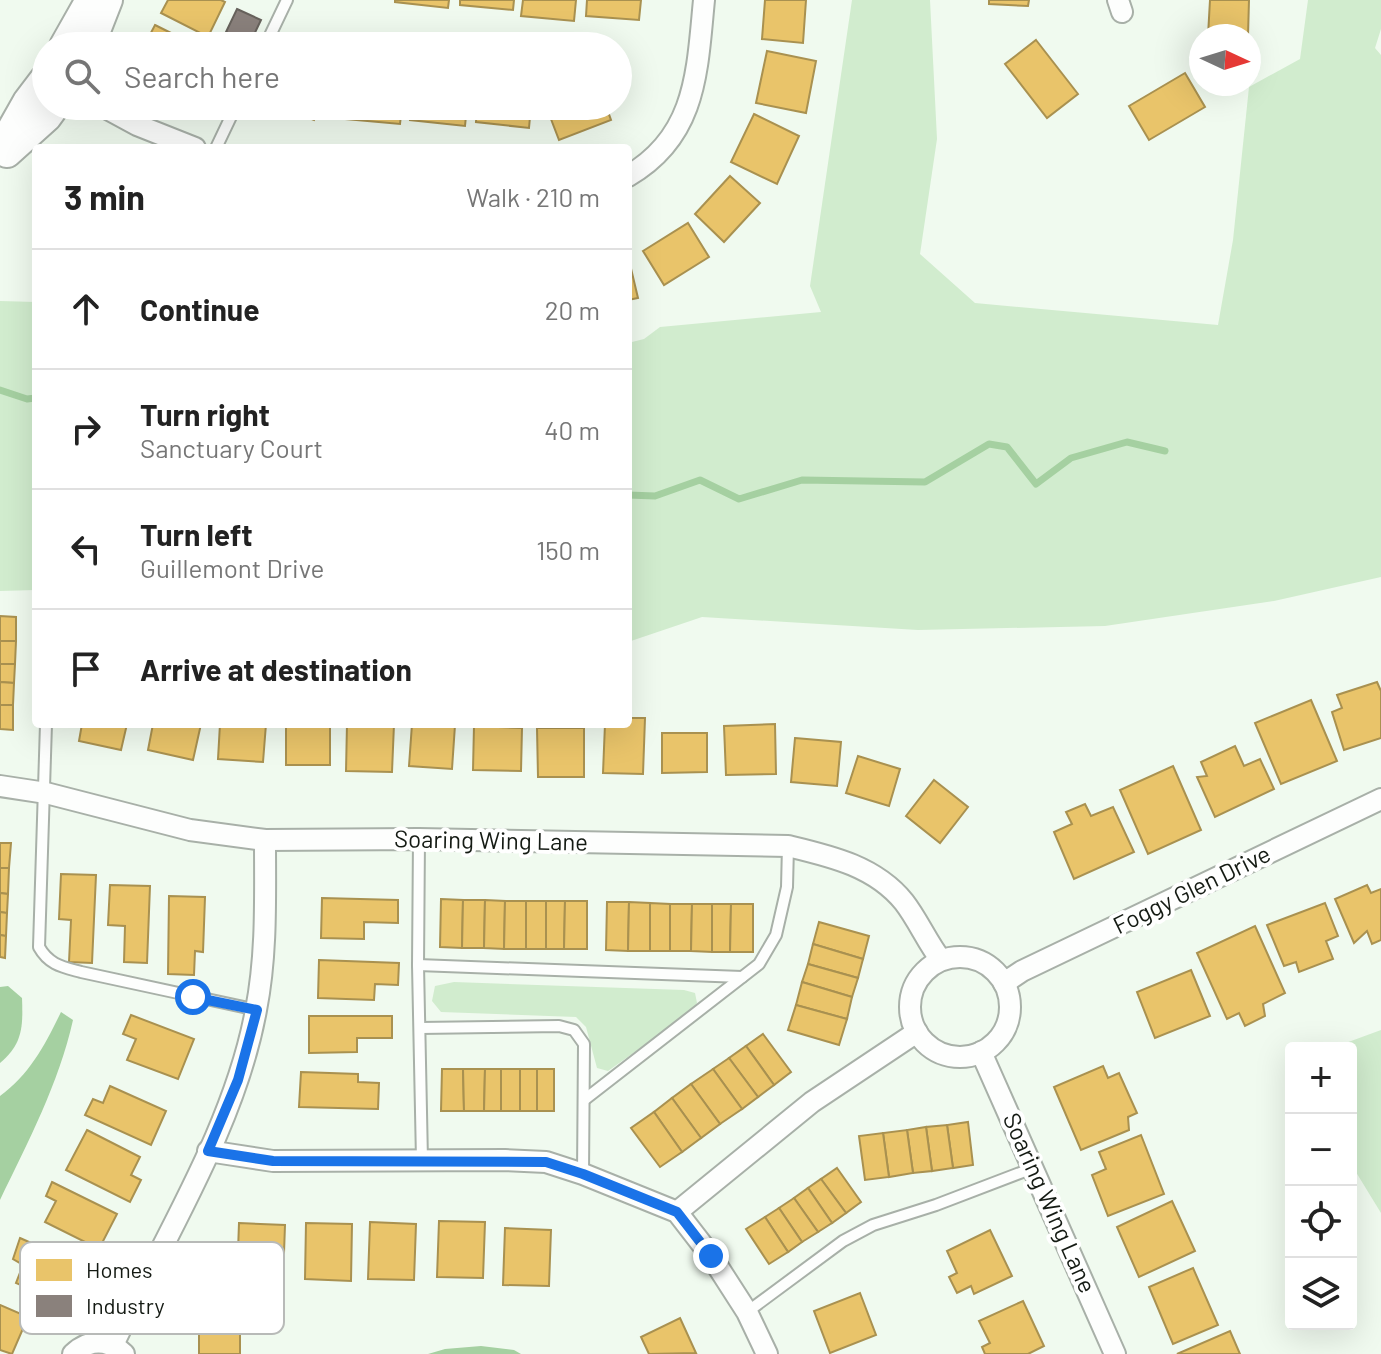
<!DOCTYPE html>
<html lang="en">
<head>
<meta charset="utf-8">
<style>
  :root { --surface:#fff; --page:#f2f2f2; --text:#222; --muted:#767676; --line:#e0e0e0 }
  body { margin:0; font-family:Barlow,sans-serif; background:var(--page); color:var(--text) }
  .controls { position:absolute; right:24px; bottom:24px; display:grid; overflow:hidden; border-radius:8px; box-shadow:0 8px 32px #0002 }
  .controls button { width:72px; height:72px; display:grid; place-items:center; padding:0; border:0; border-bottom:2px solid var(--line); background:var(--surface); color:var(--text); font:40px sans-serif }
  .compass { position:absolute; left:1189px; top:24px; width:72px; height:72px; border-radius:50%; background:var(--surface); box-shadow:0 8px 32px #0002; rotate:94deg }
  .stop { position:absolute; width:24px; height:24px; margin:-18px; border:6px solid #1a73e8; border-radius:50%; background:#fff }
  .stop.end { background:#1a73e8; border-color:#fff; box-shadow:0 2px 8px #0008 }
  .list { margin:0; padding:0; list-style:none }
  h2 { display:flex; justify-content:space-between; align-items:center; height:104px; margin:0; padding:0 32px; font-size:34px }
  h2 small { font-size:26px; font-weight:400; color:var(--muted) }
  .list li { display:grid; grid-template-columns:52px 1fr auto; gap:24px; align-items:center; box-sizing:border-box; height:120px; padding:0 32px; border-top:2px solid var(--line) }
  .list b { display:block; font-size:30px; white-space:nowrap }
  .list p { margin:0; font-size:26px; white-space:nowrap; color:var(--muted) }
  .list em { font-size:26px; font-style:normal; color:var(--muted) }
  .icon { flex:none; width:44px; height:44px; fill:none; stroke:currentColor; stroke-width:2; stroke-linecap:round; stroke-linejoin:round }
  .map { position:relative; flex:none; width:1381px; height:1354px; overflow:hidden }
  .search { position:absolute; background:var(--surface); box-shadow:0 8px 32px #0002; left:32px; top:32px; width:600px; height:88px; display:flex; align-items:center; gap:20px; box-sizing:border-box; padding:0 28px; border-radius:44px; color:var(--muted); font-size:30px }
  .panel { position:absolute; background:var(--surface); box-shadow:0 8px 32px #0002; left:32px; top:144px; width:600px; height:584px; border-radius:8px }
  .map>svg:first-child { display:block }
  .green { fill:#d1ecce }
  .water { fill:#a5d0a1 }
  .homes { fill:#e9c46a; stroke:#a99150; stroke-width:2 }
  .industry { fill:#8a817c; stroke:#67625c; stroke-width:2 }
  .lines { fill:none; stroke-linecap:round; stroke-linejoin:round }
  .stream { stroke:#a5d0a1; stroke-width:7 }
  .lane-casing { stroke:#a8b0a8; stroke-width:14 }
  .street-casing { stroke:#a8b0a8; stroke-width:24 }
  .secondary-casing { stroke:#a8b0a8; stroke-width:32 }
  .lane { stroke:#fdfefd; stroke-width:10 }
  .street { stroke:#fdfefd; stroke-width:20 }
  .secondary { stroke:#fdfefd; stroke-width:28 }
  .route { stroke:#1a73e8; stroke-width:10 }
  .labels { text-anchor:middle; stroke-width:8; stroke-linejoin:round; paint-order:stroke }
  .street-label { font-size:24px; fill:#141a13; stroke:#fff }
  .key { fill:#fff; stroke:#b8bab8; stroke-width:2 }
  .key-label { font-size:22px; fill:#141a13 }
</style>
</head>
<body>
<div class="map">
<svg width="1381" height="1354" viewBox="0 0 1381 1354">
  <rect width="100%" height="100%" fill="#f0faef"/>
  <g class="green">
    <path d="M852,0H930L937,139L920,254L975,303L1218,325L1233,240L1249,87L1300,59L1308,0H1381V29L1375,48L1381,55V577L1274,601L1105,626L918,630L702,617L628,642V343L644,339L660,327L821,312L810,286Z"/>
    <path d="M0,301L36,302V590L0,591Z"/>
    <path d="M454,982L684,990L695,993L697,1003L691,1012L608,1071L597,1068L586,1027L576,1017L441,1012L432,1001L435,986Z"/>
    <path d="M1381,1030V1213L1351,1164V1048H1332Z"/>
  </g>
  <g class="water">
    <path d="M8,986L22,998C23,1026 23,1044 0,1063V987Z"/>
    <path d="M61,1012L73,1020C59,1083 28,1142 0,1200V1096C30,1074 45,1045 61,1012Z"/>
    <path d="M481,1346L514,1350L521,1354H428L445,1349Z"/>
  </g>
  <g class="homes">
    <path d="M168,0H221L225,2L208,37L161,13Z"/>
    <path d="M395,0H449L448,8L395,2Z"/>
    <path d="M460,0H514L513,10L460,5Z"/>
    <path d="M523,0H576L574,21L521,16Z"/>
    <path d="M587,0H641L639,20L586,16Z"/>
    <path d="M765,0H806L803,43L762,39Z"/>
    <path d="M989,0H1029L1028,6L989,4Z"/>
    <path d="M1210,0H1249L1248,36H1208Z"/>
    <path d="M155,25L197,46H144Z"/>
    <path d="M1036,40L1078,94L1047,118L1005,64Z"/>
    <path d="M767,51L816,61L806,113L756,103Z"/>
    <path d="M1185,73L1205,107L1149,140L1129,106Z"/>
    <path d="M277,106H319L314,120Z"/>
    <path d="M347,106H402L400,124L346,119Z"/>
    <path d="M411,106H467L465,126L410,120Z"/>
    <path d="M477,106H531L529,128L476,122Z"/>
    <path d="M546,106H606L611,120L559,140Z"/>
    <path d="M754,114L799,136L777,184L731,162Z"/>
    <path d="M730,176L760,203L724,242L695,214Z"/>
    <path d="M688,223L709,257L664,285L643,251Z"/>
    <path d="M628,256L638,298L628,300Z"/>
    <path d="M0,616L16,617V641H0Z"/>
    <path d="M0,641H16L15,664H0Z"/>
    <path d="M0,664H15L14,683L0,682Z"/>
    <path d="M0,682L14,683L13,705H0Z"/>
    <path d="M1377,682L1381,691V738L1344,750L1332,712L1342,708L1337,695Z"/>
    <path d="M1311,700L1337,761L1281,784L1255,723Z"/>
    <path d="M0,705H13V730L0,729Z"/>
    <path d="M628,718H645L643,774L603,773L605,724H628Z"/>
    <path d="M82,724H127L121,750L79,741Z"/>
    <path d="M153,724H201L193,760L148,750Z"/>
    <path d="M220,724H266L263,762L218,759Z"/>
    <rect x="286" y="724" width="44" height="41"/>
    <path d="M347,724H394L392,772L346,771Z"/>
    <path d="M412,724L455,725L452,769L409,766Z"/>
    <path d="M775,724L776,774L726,775L724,726Z"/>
    <path d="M474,726L522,728L521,771L473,770Z"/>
    <path d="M537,728H584V777H538Z"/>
    <path d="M662,733H707V772L662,773Z"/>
    <path d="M795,738L841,742L837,786L791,782Z"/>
    <path d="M1235,746L1244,766L1260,759L1274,789L1215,817L1197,777L1207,776L1201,762Z"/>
    <path d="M858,756L900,769L889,806L846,793Z"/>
    <path d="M1173,766L1201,830L1148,854L1120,790Z"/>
    <path d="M934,780L968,807L940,843L906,816Z"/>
    <path d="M1085,804L1091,816L1113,807L1134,852L1074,879L1054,832L1072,824L1066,812Z"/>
    <path d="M0,843H11L9,868H0Z"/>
    <path d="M0,868H9L8,894L0,893Z"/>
    <path d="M61,874L96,875L92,963L69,962L71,920L59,919Z"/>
    <path d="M110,885L150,886L147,963L124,962L125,926L108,925Z"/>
    <path d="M1367,885L1371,893L1381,889V940L1372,944L1367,931L1354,943L1335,899Z"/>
    <path d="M0,893L8,894L7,913L0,912Z"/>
    <path d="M169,896L205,897L203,952L195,951L194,975L168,974Z"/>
    <path d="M322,898L398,900V923L364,922V939L321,938Z"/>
    <path d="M441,899L463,900L462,948L440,947Z"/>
    <path d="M463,900H485L484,948H462Z"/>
    <path d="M485,900L505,901L504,949L484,948Z"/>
    <path d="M505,901H526V949H504Z"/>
    <rect x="526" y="901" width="20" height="48"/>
    <path d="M546,901H565L564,949H546Z"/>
    <path d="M565,901H587V949H564Z"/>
    <path d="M607,902H629L628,951L606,950Z"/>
    <path d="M629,902L650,903V951H628Z"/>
    <path d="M650,903L670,904V951H650Z"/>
    <path d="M1325,903L1338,936L1326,941L1333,959L1299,972L1296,962L1284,966L1267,925Z"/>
    <path d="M670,904H692L691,951H670Z"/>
    <path d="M692,904H712V952L691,951Z"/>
    <path d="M712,904H731L730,952H712Z"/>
    <path d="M731,904H753V952H730Z"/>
    <path d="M0,912L7,913L6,936L0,935Z"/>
    <path d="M819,922L869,936L863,959L813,944Z"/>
    <path d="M1255,926L1285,993L1263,1004L1265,1016L1245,1026L1239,1013L1227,1019L1197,953Z"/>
    <path d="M0,935L6,936L5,958L0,957Z"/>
    <path d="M813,944L863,959L858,978L808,964Z"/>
    <path d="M319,960L399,963L398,985L375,984L374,1000L318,998Z"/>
    <path d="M808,964L858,978L852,997L802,982Z"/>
    <path d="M1191,970L1210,1016L1155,1038L1137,992Z"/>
    <path d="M802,982L852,997L847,1019L796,1005Z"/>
    <path d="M796,1005L847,1019L839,1045L788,1030Z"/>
    <path d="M131,1015L194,1039L178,1079L127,1060L136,1039L123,1034Z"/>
    <path d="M309,1016H392V1038H357V1052L309,1053Z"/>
    <path d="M763,1034L791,1072L774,1085L746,1046Z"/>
    <path d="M746,1046L774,1085L758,1097L729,1058Z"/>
    <path d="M729,1058L758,1097L742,1109L713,1069Z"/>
    <path d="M1103,1066L1108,1078L1119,1073L1137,1113L1128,1117L1129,1130L1081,1150L1054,1087Z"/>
    <path d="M442,1069H463L464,1111H441Z"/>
    <path d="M463,1069H485L484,1111H464Z"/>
    <path d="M485,1069H501V1111H484Z"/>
    <rect x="501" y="1069" width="19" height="42"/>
    <rect x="520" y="1069" width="17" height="42"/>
    <rect x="537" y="1069" width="17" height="42"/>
    <path d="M713,1069L742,1109L720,1124L691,1084Z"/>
    <path d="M301,1072L358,1074V1082L379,1083L378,1109L299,1107Z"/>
    <path d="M691,1084L720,1124L701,1138L672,1098Z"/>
    <path d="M110,1086L166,1111L151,1145L85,1115L93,1099L103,1103Z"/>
    <path d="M672,1098L701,1138L682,1152L654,1112Z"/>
    <path d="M654,1112L682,1152L660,1167L631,1128Z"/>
    <path d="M968,1122L973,1165L953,1168L947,1125Z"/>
    <path d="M947,1125L953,1168L932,1171L926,1127Z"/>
    <path d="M926,1127L932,1171L913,1173L907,1130Z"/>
    <path d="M87,1130L140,1157L131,1175L141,1180L130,1202L66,1170Z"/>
    <path d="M907,1130L913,1173L889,1177L883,1133Z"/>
    <path d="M883,1133L889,1177L865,1180L859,1136Z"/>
    <path d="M1141,1135L1164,1194L1108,1216L1092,1175L1106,1169L1099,1152Z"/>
    <path d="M837,1168L861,1202L846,1213L821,1179Z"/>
    <path d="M821,1179L846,1213L832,1223L808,1188Z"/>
    <path d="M52,1182L117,1214L99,1249L45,1222L56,1201L46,1196Z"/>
    <path d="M808,1188L832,1223L818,1232L794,1198Z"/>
    <path d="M794,1198L818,1232L802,1242L779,1208Z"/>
    <path d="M1172,1201L1195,1251L1139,1277L1117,1227Z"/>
    <path d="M779,1208L802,1242L788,1252L765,1217Z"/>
    <path d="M765,1217L788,1252L769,1264L746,1229Z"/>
    <path d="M439,1221L485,1222L483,1278L437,1277Z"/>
    <path d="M370,1222L416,1224L414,1280L368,1279Z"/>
    <path d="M239,1223L285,1225L283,1281L237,1279Z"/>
    <path d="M306,1223L352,1224L351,1281L305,1279Z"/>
    <path d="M505,1228L551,1230L549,1286L503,1285Z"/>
    <path d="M990,1230L1012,1276L974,1294L971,1286L957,1293L949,1277L957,1273L947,1251Z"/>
    <path d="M20,1238L74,1262L58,1301L16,1283L23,1265L13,1259Z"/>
    <path d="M1193,1268L1218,1325L1173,1344L1149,1287Z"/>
    <path d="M860,1293L876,1335L830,1353L814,1311Z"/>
    <path d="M1023,1301L1044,1346L1028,1354H985L982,1347L990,1343L979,1321Z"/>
    <path d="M0,1305L28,1317L12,1354L0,1350Z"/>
    <path d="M680,1318L696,1353L649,1354L641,1337Z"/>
    <rect x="199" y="1325" width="41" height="29"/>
    <path d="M1230,1331L1240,1354H1177Z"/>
  </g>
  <path class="industry" d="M237,9L261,20L250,43L226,32Z"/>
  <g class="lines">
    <g class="stream">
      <path d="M0,390L27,399L36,398"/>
      <path d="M628,495L655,496L700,480L739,499L802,480L925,482L989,444L1007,447L1036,484L1071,458L1127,442L1165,451"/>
    </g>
    <g class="lane-casing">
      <g id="lane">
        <path d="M265,46L287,0"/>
        <path d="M216,148L236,106"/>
        <path d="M46,724L39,947C49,965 63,967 81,972L257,1010"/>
        <path d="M419,839L418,965L422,1160"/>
        <path d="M418,965L742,977"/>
        <path d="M420,1028L559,1026L574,1030L584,1044L583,1174"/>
        <path d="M584,1100L759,964L776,935L787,887L788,846"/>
        <path d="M747,1312L843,1241L873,1225L936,1205L1033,1168"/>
      </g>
    </g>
    <g class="street-casing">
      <g id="street">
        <path d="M1118,0L1122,12"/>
        <path d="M102,106L137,125L195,148"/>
        <path d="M628,176C697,136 697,71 704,0"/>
        <path d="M0,786L46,793L190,830L265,840L419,839L788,846C830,856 875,866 904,902C918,920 927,942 941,960"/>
        <circle cx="960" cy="1007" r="50"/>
        <path d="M1004,983L1022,971L1381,799"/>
        <path d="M981,1052L1115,1354"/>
        <path d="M208,1151L273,1161L505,1160L546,1162L583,1174L677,1212L711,1256L747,1312L767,1354"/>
        <path d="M677,1212L812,1102L917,1032"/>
        <path d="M113,1345C163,1239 235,1126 256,1010C267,954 265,897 265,840"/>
        <path d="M73,1354C89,1339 108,1339 124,1354"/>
      </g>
    </g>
    <g class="secondary-casing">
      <g id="secondary">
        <path d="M64,46L90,0"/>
        <path d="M90,46L108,0"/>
        <path d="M0,150L27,102L46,77"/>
        <path d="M7,153L47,117L55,106"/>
      </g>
    </g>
    <use href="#lane" class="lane"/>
    <use href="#street" class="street"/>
    <use href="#secondary" class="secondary"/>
  </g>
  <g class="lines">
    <path class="route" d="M193,997L257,1010L238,1080L208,1151L273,1161L546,1162L583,1174L677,1212L711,1256"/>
  </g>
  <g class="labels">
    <g class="street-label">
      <text transform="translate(491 841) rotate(1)" y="8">Soaring Wing Lane</text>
      <text transform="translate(1192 890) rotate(-26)" y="8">Foggy Glen Drive</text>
      <text transform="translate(1049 1203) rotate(66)" y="8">Soaring Wing Lane</text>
    </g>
  </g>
  <rect x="20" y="1242" width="264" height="92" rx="12" class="key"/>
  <rect x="36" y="1259" width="36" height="22" fill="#e9c46a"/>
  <rect x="36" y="1295" width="36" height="22" fill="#8a817c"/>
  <g class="key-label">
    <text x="86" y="1278">Homes</text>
    <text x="86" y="1314">Industry</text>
  </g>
</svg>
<div class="controls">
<button>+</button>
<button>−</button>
<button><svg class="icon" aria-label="locate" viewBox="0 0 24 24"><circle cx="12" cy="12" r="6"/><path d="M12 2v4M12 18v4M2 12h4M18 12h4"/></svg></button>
<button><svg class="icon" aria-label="layers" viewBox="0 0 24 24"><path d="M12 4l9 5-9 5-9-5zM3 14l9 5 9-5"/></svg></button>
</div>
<svg class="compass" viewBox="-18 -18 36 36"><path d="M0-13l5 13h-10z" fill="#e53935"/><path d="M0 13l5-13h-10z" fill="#767676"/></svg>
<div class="stop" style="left:193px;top:997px"></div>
<div class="stop end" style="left:711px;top:1256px"></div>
<div class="search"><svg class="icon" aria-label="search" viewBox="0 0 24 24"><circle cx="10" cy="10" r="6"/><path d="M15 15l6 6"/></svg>Search here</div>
<section class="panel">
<h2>3 min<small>Walk · 210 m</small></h2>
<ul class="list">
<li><svg class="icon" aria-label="ahead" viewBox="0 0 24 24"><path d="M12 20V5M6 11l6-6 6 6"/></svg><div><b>Continue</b></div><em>20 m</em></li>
<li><svg class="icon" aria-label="right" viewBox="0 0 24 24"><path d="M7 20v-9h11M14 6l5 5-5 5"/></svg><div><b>Turn right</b><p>Sanctuary Court</p></div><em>40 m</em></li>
<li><svg class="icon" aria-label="left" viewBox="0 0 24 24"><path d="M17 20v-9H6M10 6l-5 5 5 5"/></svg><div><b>Turn left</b><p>Guillemont Drive</p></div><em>150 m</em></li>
<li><svg class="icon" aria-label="arrive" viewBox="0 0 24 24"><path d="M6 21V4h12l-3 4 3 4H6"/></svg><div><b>Arrive at destination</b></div></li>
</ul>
</section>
</div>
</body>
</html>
